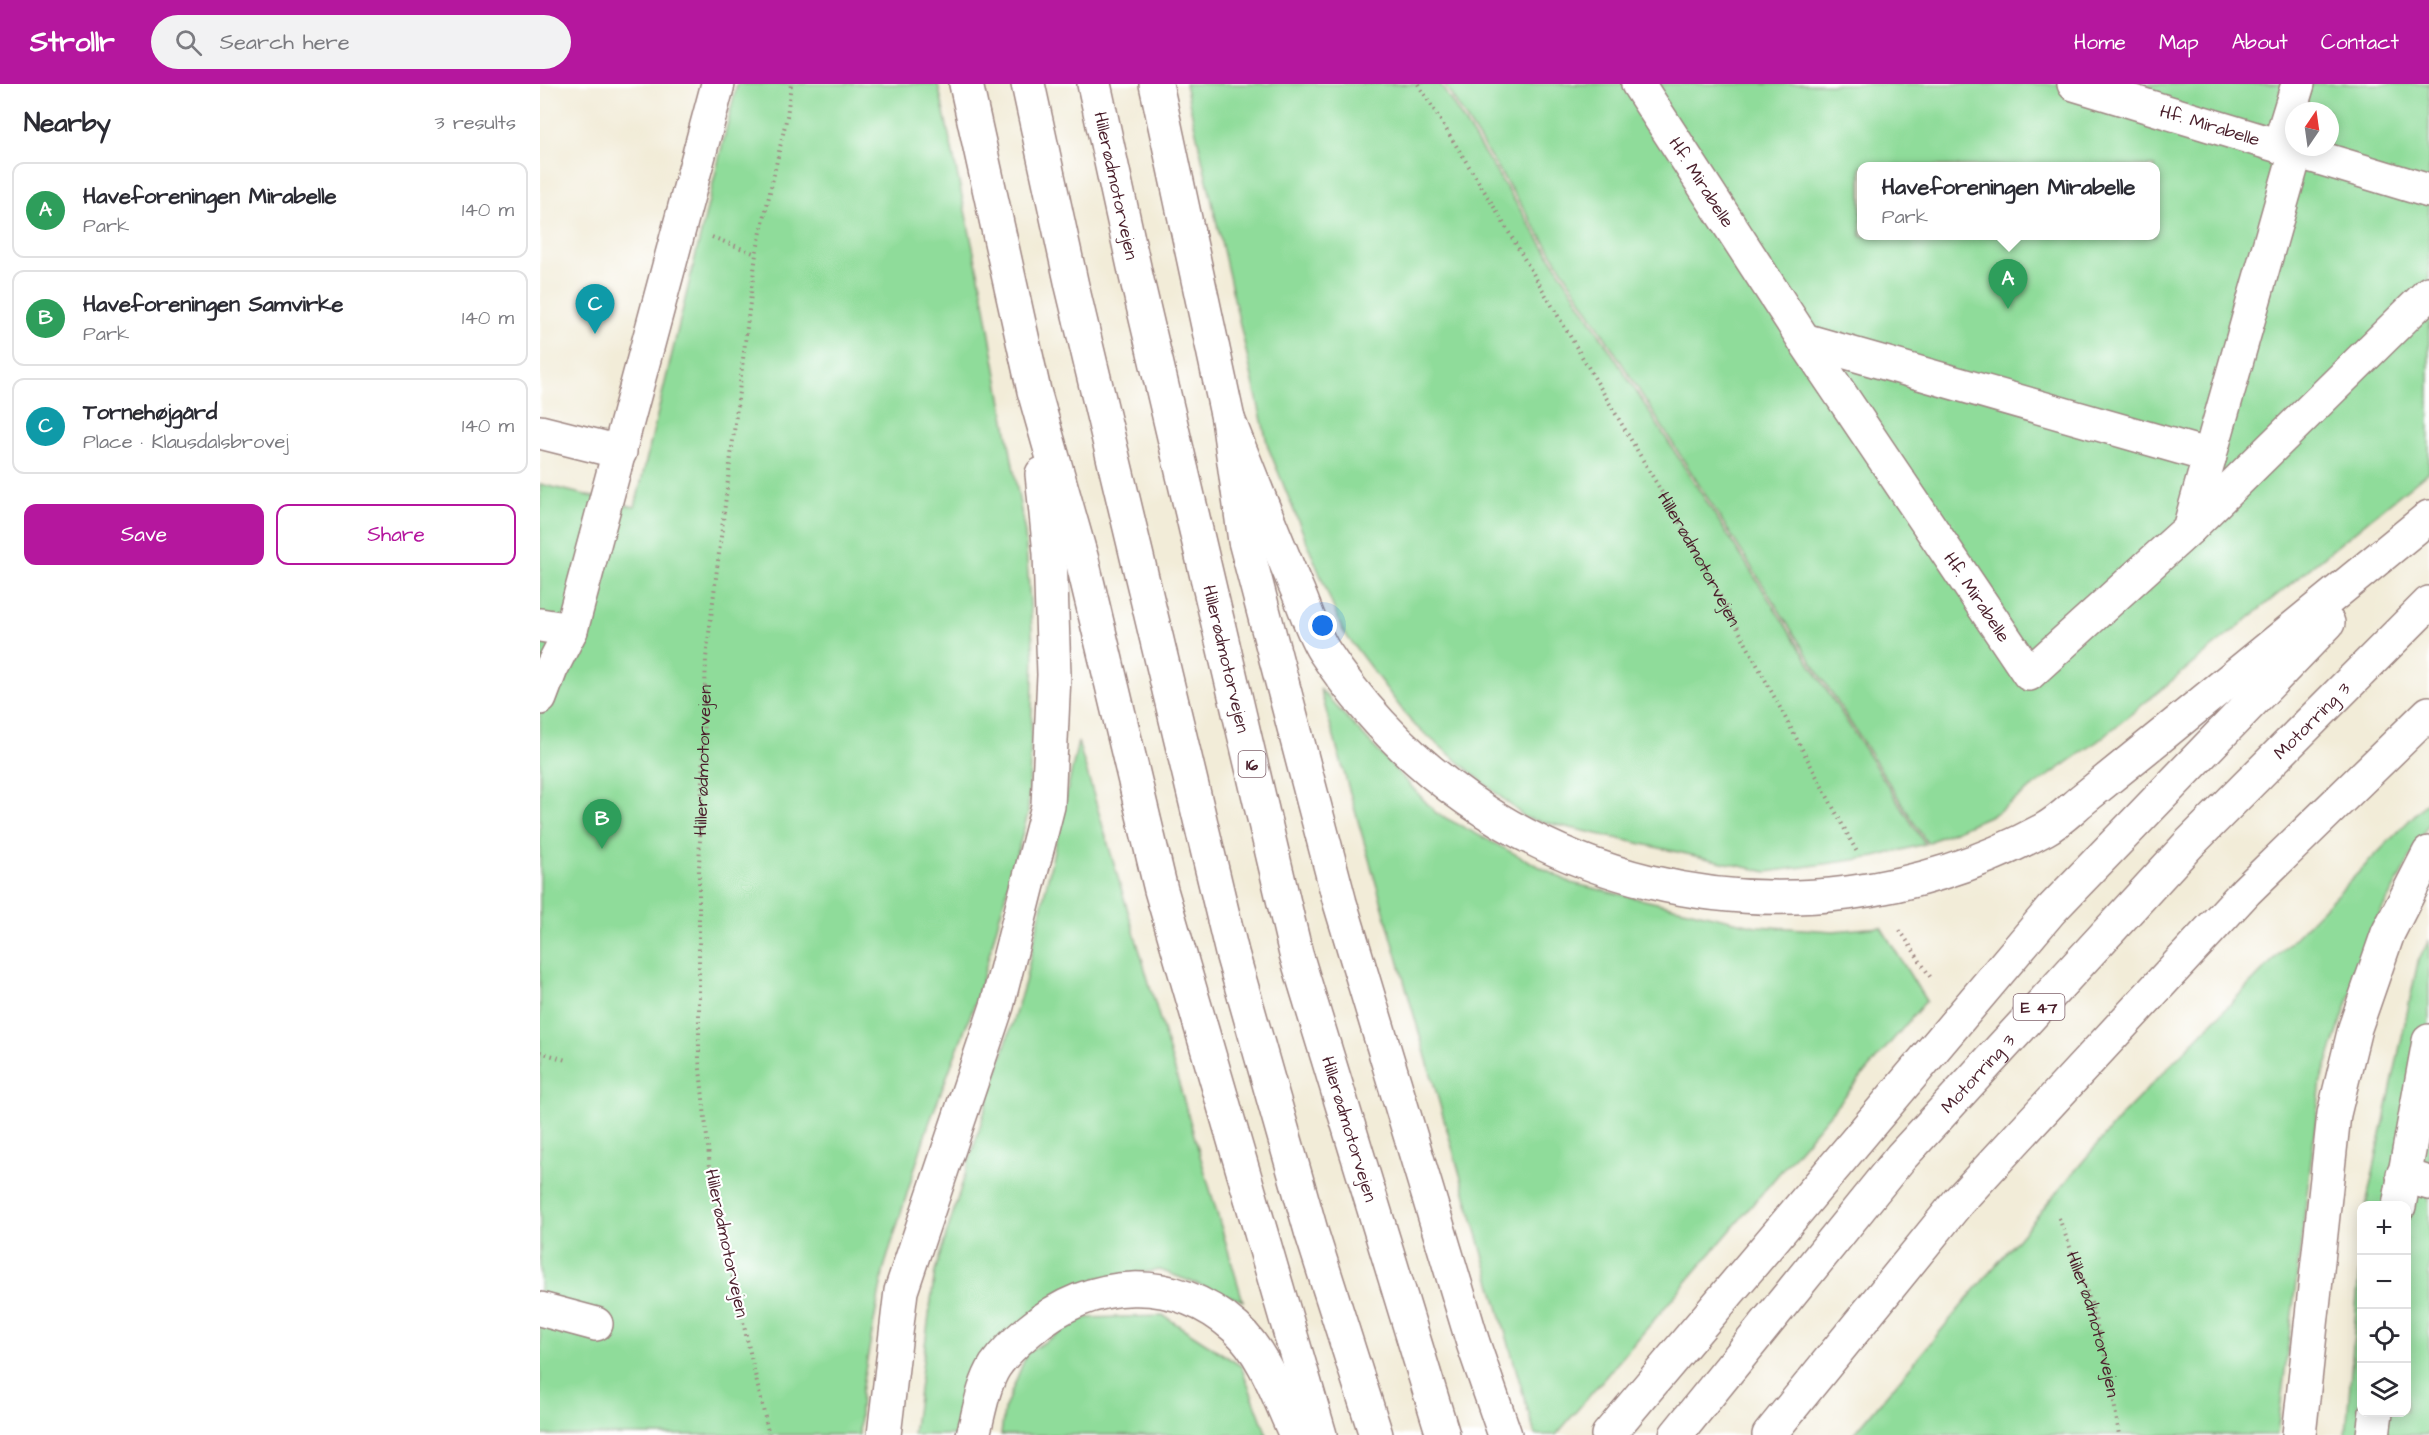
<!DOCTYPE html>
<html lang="en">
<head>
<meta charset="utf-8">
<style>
  :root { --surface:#fff; --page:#f2f2f3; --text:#2b2b33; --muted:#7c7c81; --line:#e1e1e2; --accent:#b5179e }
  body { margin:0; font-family:"Architects Daughter",sans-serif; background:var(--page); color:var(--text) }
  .controls { position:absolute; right:18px; bottom:18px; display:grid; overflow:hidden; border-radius:12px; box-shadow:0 3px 15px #0003 }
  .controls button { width:54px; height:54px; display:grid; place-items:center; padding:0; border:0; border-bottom:2px solid var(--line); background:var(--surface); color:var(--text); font:30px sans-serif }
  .compass { position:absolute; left:1745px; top:18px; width:54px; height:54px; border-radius:50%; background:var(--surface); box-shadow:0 3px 15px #0003; rotate:13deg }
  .you { position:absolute; left:783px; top:542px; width:21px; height:21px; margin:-15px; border:4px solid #fff; border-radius:50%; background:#1a73e8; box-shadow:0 0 0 9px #1a73e833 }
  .badge { display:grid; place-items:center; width:39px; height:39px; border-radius:50%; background:var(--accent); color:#fff; font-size:20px; font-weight:700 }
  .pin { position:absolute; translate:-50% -50px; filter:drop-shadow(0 2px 3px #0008) }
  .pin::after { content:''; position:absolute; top:32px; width:21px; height:18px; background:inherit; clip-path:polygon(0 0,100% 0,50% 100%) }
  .popup { position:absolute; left:1317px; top:78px; width:303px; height:78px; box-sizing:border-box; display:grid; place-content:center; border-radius:12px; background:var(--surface); filter:drop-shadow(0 2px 4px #0005); font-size:20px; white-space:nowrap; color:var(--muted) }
  .popup b { font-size:22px; color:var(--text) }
  .popup::after { content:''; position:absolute; left:50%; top:100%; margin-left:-12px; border:12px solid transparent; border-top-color:var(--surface) }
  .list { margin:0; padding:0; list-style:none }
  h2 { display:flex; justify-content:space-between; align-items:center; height:78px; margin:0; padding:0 24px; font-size:26px }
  h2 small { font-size:20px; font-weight:400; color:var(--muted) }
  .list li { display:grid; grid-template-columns:39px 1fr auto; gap:18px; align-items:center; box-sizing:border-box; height:96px; margin:0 12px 12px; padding:0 12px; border:2px solid var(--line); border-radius:12px }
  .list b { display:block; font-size:22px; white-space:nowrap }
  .list p { margin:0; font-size:20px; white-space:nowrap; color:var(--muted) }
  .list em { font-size:20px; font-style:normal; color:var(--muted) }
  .actions { display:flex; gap:12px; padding:18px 24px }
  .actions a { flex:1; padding:14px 0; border:2px solid var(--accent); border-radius:12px; text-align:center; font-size:21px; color:var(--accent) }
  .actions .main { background:var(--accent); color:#fff }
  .icon { flex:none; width:33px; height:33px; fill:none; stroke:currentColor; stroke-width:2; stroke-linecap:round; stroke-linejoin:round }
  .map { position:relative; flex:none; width:1889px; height:1351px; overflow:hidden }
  header { display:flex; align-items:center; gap:36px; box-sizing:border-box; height:84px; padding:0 30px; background:var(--accent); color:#fff }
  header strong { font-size:28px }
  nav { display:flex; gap:33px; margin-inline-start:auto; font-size:21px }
  .search { width:420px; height:54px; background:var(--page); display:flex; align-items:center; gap:15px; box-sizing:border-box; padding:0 21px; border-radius:33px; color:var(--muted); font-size:22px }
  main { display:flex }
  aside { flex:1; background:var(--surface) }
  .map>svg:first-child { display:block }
  .green { fill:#8fdc9a; stroke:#6c7e62; stroke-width:1.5; fill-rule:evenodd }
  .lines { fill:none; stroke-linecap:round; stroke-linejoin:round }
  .minor-casing { stroke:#9e8682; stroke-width:36 }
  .highway-casing { stroke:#9e8682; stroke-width:36 }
  .path { stroke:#9e8682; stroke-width:4; stroke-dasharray:1.5 4.5; stroke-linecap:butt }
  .minor { stroke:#fff; stroke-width:33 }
  .highway { stroke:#fff; stroke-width:33 }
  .labels { text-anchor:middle; stroke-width:4.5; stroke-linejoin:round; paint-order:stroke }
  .shield { fill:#fff; stroke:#80626b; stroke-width:1.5 }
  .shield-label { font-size:16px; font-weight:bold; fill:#4a1f2b }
  .street-label { font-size:18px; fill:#4a1f2b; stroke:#fff }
</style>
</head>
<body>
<header>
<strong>Strollr</strong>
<div class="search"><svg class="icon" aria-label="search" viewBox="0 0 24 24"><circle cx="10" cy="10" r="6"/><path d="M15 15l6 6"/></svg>Search here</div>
<nav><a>Home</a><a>Map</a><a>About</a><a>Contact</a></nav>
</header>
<main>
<aside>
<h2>Nearby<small>3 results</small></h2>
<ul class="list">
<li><span class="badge" style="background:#2e9e5b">A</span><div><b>Haveforeningen Mirabelle</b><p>Park</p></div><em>140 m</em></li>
<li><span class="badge" style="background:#2e9e5b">B</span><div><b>Haveforeningen Samvirke</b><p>Park</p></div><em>140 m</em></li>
<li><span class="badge" style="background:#0f9aa8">C</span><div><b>Tornehøjgård</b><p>Place · Klausdalsbrovej</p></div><em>140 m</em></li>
</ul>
<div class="actions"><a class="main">Save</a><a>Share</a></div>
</aside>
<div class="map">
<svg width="1889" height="1351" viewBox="0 0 1889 1351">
  <rect width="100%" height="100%" fill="#fff"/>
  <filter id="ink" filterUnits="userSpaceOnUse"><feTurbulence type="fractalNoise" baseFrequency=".0167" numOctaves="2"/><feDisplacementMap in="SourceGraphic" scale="12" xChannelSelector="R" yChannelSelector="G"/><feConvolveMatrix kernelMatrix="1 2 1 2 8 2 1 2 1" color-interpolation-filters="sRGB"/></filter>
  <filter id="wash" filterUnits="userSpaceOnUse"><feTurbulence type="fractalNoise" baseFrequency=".008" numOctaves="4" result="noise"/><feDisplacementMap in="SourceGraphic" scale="24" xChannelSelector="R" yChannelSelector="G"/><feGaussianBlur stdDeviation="1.35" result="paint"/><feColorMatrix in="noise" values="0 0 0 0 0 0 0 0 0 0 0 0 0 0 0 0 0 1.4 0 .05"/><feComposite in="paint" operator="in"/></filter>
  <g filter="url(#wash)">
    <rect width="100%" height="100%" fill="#f2ecd8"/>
    <g class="green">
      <path d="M197,0H398L442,206L485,449L494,574L488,730L438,911L387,1045L344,1184L321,1308L319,1351H0V400L95,423Z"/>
      <path d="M645,0H900L1385,760L1335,773L1227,788L986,734L872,639L803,547L728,363Z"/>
      <path d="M904,0H1889V387L1558,657L1456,729L1387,759ZM1754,27H1790V63H1754ZM1321,82H1615V152H1321Z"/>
      <path d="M780,605L896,729L1031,799L1216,842L1293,847L1341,843L1386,917L1016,1351H995Z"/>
      <path d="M538,658L703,1217L620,1186L557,1194L494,1230L425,1351H373L395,1187L485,898Z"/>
      <path d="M1889,716V739L1834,841L1781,997L1737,1351H1313L1582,1031Z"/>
      <path d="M1889,856V1351H1806L1821,1161L1822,1328H1866V1122L1826,1121L1878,878Z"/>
      <path d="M624,1232L701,1282L727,1351H461L464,1326L487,1269L543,1234Z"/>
    </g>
  </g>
  <g filter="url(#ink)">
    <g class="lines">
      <g class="minor-casing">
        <g id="minor">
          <path id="s4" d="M1098,0L1264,256L1489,590L1649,445L1756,67L1739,62L1758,0"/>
          <path id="s5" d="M1534,0L1739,62"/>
          <path d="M1756,67L1889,107"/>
          <path d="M1264,256L1670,372"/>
          <path d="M0,348L80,368"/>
          <path d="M1650,444L1889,209"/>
          <path d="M0,541L31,546"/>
          <path d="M0,614L11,585L31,546L178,0"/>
          <path d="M1863,1091L1889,1099"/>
          <path d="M1859,1122L1889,957"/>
          <path d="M0,1225L56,1240"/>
          <path d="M1833,1351L1836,1328"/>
        </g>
      </g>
      <g class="highway-casing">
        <g id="highway">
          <path d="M426,0L494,307L542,476L621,806L780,1351"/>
          <path d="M488,0L532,202L692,869L771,1147L836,1351"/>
          <path id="s6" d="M554,0L596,192L756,870L903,1351"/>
          <path d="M616,0L688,335L705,457L800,819L933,1259L965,1351"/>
          <path d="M688,335C710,391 732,447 756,503C765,523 772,548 784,567C942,808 1253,882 1505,745C1518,738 1530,726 1542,716C1568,695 1595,673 1621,652C1710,579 1800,506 1889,433"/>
          <path d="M344,1351L361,1207L457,922L508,722L514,591L510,469L502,390"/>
          <path d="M433,1351C439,1329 443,1301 455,1282C464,1269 478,1256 490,1246C551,1194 634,1189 696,1244C726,1271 739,1316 756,1351"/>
          <path d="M1068,1351L1511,826L1788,539"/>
          <path id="s7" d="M1136,1351L1361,1073L1649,760L1889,519"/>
          <path d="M1229,1351L1418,1118L1706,807L1889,629"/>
          <path d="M1759,1351L1794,1030L1815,944L1848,849L1889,769"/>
        </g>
      </g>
      <g class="path">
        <path id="s1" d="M878,0L951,118L1157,468L1318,770"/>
        <path d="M172,153L216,170"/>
        <path d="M1360,846L1391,894"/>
        <path d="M0,968L26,976"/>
        <path id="s2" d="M1519,1134L1551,1219L1570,1292L1579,1351"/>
        <path id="s3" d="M229,1351L172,1103L159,975V785L166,574L216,170L247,32L251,0"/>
      </g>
      <use href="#minor" class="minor"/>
      <use href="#highway" class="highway"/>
    </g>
  </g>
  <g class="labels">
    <g class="shield">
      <rect x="698.5" y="667" width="27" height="26" rx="4.5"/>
      <rect x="1473.5" y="910" width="51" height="26" rx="4.5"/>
    </g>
    <g class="shield-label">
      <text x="712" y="686">16</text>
      <text x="1499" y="929">E 47</text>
    </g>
    <g class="street-label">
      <text dy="6" stroke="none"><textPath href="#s5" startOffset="142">Hf. Mirabelle</textPath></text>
      <text dy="6" stroke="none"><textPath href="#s4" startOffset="117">Hf. Mirabelle</textPath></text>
      <text dy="6" stroke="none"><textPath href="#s6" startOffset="104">Hillerødmotorvejen</textPath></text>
      <text dy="6" stroke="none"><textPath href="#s1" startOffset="552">Hillerødmotorvejen</textPath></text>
      <text dy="6" stroke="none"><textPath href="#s4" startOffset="615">Hf. Mirabelle</textPath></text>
      <text dy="6" stroke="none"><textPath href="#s6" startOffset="590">Hillerødmotorvejen</textPath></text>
      <text dy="6" stroke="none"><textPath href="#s7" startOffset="957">Motorring 3</textPath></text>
      <text dy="6" stroke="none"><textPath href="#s3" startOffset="682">Hillerødmotorvejen</textPath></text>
      <text dy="6" stroke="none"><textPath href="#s7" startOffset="471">Motorring 3</textPath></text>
      <text dy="6" stroke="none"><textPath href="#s6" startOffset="1076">Hillerødmotorvejen</textPath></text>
      <text transform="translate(187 1159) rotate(78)" y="6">Hillerødmotorvejen</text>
      <text dy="6" stroke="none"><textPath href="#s2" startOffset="112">Hillerødmotorvejen</textPath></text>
    </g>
  </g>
</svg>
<div class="controls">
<button>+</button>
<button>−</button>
<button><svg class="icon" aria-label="locate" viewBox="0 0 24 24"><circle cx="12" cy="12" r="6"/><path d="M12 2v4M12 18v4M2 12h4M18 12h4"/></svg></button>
<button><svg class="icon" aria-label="layers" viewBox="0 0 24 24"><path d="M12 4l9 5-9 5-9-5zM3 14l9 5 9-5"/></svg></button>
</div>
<svg class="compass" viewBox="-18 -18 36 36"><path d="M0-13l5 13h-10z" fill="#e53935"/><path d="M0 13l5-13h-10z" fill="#7c7c81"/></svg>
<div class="you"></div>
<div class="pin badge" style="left:1468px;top:225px;background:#2e9e5b">A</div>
<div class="popup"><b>Haveforeningen Mirabelle</b>Park</div>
<div class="pin badge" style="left:62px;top:765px;background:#2e9e5b">B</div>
<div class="pin badge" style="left:55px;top:250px;background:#0f9aa8">C</div>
</div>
</main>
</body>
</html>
